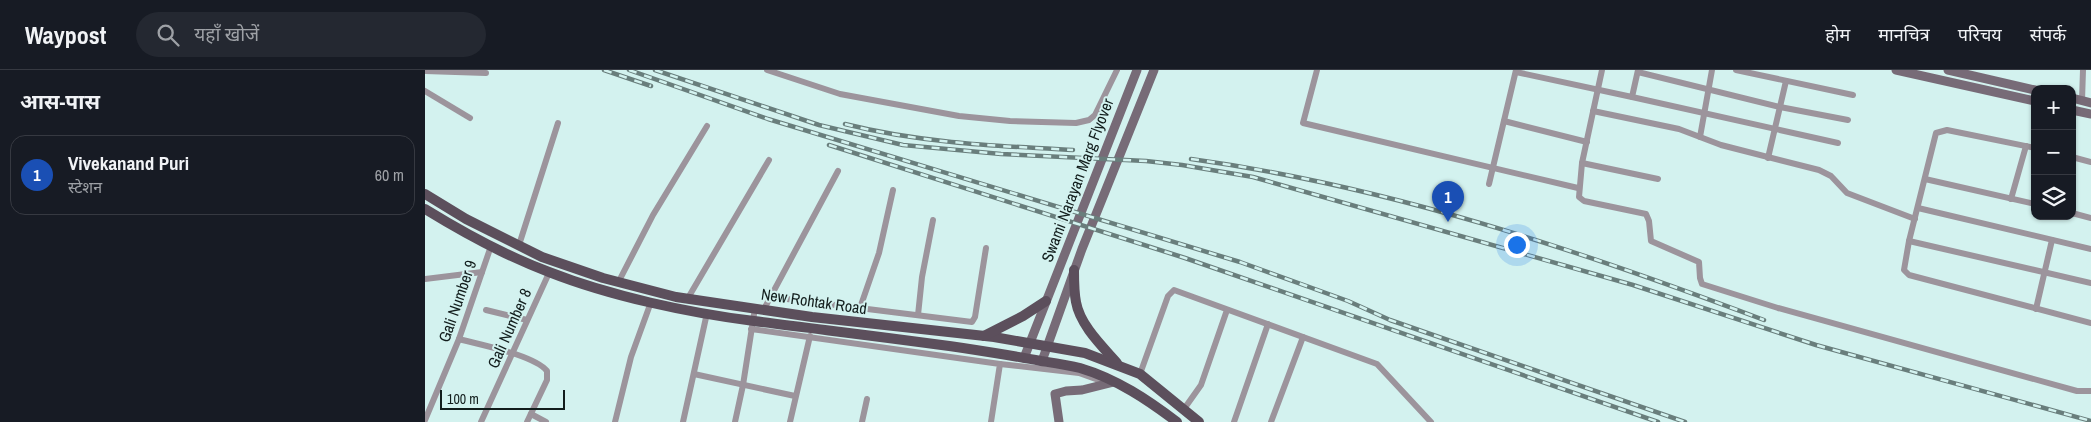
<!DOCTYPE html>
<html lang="hi">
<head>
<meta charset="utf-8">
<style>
  :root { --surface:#171b24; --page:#242831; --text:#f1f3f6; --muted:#9ea1a6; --line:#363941; --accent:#0f766e }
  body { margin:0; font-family:"Archivo Narrow","Noto Sans Devanagari",sans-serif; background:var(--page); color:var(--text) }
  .controls { position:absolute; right:15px; top:15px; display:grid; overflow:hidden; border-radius:10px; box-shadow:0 1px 4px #0004 }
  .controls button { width:45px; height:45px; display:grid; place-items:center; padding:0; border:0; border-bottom:1px solid var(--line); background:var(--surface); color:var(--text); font:25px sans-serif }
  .scale { position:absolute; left:15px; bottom:12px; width:125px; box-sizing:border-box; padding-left:5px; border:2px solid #121d1c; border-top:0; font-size:14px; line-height:18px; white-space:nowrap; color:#121d1c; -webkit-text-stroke:4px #d3f2ef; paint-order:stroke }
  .you { position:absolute; left:1091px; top:174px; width:18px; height:18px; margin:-12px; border:4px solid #fff; border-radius:50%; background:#1a73e8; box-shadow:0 0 0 8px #1a73e833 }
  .badge { display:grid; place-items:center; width:32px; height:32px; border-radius:50%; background:var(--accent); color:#fff; font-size:16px; font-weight:700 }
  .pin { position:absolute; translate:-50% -41px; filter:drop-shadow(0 1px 2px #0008) }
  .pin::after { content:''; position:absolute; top:26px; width:18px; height:15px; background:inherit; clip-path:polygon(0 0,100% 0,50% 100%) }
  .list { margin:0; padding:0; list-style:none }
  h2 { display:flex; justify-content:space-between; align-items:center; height:65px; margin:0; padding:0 20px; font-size:21px }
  h2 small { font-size:16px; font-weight:400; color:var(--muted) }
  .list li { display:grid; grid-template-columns:32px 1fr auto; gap:15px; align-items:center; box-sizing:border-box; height:80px; margin:0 10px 10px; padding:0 10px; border:1px solid var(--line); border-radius:15px }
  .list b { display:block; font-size:19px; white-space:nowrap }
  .list p { margin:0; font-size:16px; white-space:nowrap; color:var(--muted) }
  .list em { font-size:16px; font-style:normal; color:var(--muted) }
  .icon { flex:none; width:28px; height:28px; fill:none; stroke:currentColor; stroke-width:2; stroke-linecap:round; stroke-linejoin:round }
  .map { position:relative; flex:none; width:1666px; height:352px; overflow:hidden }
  header { display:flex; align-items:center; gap:30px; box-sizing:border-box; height:70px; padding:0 25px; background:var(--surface); border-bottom:1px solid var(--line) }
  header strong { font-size:24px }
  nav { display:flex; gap:28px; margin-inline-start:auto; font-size:18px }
  .search { width:350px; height:45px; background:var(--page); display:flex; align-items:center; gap:12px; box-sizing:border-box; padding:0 18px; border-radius:28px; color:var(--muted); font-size:19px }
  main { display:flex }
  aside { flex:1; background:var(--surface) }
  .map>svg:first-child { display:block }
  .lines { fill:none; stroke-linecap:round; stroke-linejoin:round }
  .street { stroke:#9c949c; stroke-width:6 }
  .secondary { stroke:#776b77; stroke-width:9 }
  .primary { stroke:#5c4f5c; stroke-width:10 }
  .rail-casing { stroke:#697e7c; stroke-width:4.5 }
  .rail { stroke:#d3f2ef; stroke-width:2.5; stroke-dasharray:8; stroke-linecap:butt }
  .labels { text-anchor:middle; stroke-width:4; stroke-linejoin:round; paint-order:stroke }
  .street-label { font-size:16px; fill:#121d1c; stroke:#d3f2ef }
</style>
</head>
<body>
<header>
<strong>Waypost</strong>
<div class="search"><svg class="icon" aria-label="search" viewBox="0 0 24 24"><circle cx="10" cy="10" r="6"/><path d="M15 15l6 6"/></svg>यहाँ खोजें</div>
<nav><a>होम</a><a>मानचित्र</a><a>परिचय</a><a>संपर्क</a></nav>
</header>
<main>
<aside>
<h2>आस-पास<small></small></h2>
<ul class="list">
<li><span class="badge" style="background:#1a4fb4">1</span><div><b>Vivekanand Puri</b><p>स्टेशन</p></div><em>60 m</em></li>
</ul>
</aside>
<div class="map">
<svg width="1666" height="352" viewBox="0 0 1666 352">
  <rect width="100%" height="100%" fill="#d3f2ef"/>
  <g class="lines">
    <g class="street">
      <path d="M342,0L415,24L534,46L585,51L651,53L664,50L670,45L692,0"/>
      <path d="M892,0L878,53L1153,118"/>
      <path d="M1177,0L1157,93L1154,127L1159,131L1221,144L1224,151L1226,171L1274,192L1275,208L1277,214L1353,238L1652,321H1666"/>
      <path d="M1213,0L1207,27L1413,73"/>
      <path d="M1311,0L1428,25"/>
      <path d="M0,1L61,3"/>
      <path d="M1091,2L1207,27"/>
      <path d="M1213,2L1355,37L1423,50"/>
      <path d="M0,21L45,48"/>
      <path d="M1657,31L1658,0"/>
      <path d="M1168,41L1254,59L1296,75L1394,100L1406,106L1422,123L1490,149"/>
      <path d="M1079,51L1162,72"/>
      <path d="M1275,67L1287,0"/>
      <path d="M1610,78L1522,60L1511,63L1484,171L1479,200L1484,205L1666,253"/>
      <path d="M1647,87L1666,92"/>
      <path d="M1343,88L1361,11"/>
      <path d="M1157,93L1233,109"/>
      <path d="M1500,109L1610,134"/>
      <path d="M1064,114L1091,0"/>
      <path d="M1586,129L1601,76"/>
      <path d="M1493,138L1666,179"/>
      <path d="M1647,143L1666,148"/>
      <path d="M1484,171L1666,213"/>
      <path d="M94,175L133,53"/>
      <path d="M0,209L57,202"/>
      <path d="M194,211L228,145L282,56"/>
      <path d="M346,227L547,252L550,247L561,178"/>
      <path d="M263,228L344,90"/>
      <path d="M435,238L454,183L468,120"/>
      <path d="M339,239L413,101"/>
      <path d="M1611,239L1627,170"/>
      <path d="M61,240L102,250"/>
      <path d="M493,245L497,207L508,150"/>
      <path d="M326,259L575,294L566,352"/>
      <path d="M34,269C56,275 109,285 122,301V310L102,352"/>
      <path d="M575,294L654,303L679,312"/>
      <path d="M269,304L370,326"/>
      <path d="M715,304L743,226L749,220L952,294L1006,352"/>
      <path d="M759,339L776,315L802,240"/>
      <path d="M106,344L121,352"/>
      <path d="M0,350L34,269L66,176"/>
      <path d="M56,352L124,203"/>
      <path d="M190,352L206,287L226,232"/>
      <path d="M258,352L282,243"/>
      <path d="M310,352L318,315L330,238"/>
      <path d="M365,352L385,266"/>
      <path d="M437,352L442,329"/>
      <path d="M809,352L843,254"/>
      <path d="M846,352L878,267"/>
    </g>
    <g class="secondary">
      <path d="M1471,0L1610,31"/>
      <path d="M1523,0L1610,20"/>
      <path d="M1647,28L1666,33"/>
      <path d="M1647,40L1666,44"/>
      <path d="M599,288L712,0"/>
      <path d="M617,291L657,179L729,0"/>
      <path d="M634,352L630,324L641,321L657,320L689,312"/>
    </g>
    <g class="primary">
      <path d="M0,124L41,149L117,187L178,208L251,227L387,247L569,267L660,283L715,304L774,352"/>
      <path d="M0,139C39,163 81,186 124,202C185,226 264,243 329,251C398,260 468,268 538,278C564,282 590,286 616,291C629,293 643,295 655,298C692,309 723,330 752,352"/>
      <path d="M649,200C649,211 649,222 651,232C655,255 677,276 692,293"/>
      <path d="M559,266L598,246L621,231"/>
    </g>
    <g class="rail-casing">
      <g id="rail">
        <path d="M179,0L226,16"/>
        <path d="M204,0L343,49L815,192L923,231L965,250L1260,352"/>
        <path d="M230,0L394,55L478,75L576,84L721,91L757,95L828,107L1208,215L1391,275L1666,351"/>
        <path d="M420,54C495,73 572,76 648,80"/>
        <path d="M404,75L760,188L1233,352"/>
        <path d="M766,89C963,116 1153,180 1339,250"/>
      </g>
    </g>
    <use href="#rail" class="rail"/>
  </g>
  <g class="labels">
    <g class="street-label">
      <text transform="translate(652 110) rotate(-69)" y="6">Swami Narayan Marg Flyover</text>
      <text transform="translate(32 231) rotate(-71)" y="6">Gali Number 9</text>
      <text transform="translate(389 231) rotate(8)" y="6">New Rohtak Road</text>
      <text transform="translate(84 258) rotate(-66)" y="6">Gali Number 8</text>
    </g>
  </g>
</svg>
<div class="controls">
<button>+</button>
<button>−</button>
<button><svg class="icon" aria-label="layers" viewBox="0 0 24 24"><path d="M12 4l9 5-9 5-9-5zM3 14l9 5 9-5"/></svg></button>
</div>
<div class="scale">100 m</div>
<div class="you"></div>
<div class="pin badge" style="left:1023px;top:152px;background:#1a4fb4">1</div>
</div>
</main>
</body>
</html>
